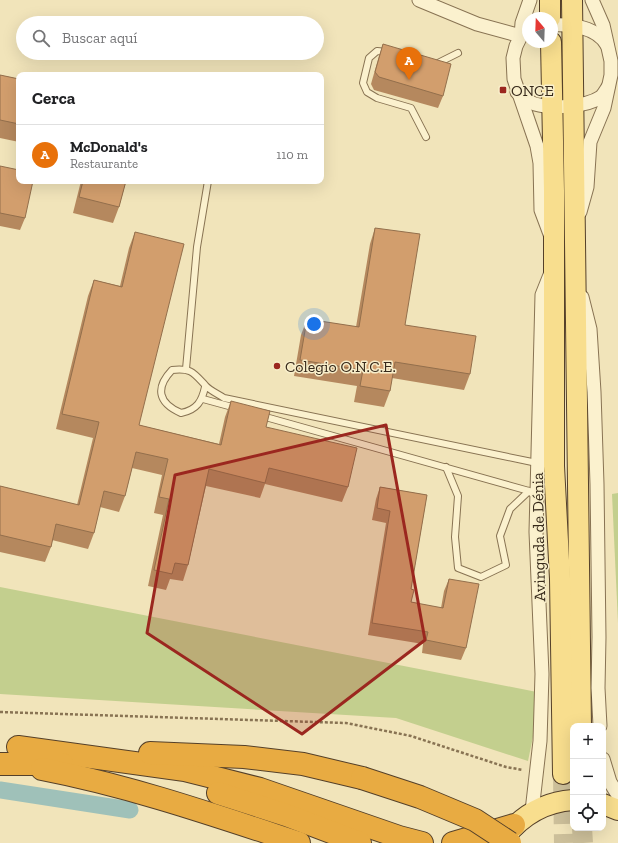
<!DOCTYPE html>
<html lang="es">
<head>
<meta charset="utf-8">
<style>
  :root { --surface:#fff; --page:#f6f6f6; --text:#202124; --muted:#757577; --line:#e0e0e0; --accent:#0f766e }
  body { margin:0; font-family:"Zilla Slab",serif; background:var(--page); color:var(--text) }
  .controls { position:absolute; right:12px; bottom:12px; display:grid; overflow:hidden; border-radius:8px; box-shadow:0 4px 16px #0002 }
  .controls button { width:36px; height:36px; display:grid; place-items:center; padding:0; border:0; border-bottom:1px solid var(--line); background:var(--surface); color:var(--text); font:20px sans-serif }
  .compass { position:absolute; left:522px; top:12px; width:36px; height:36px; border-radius:50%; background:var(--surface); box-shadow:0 4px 16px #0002; rotate:341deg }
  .you { position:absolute; left:314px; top:324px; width:14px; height:14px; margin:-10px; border:3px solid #fff; border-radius:50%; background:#1a73e8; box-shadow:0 0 0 6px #1a73e833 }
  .badge { display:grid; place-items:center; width:26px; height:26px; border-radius:50%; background:var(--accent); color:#fff; font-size:13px; font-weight:700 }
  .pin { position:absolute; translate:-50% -33px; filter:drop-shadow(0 1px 2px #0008) }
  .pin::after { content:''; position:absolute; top:21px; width:14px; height:12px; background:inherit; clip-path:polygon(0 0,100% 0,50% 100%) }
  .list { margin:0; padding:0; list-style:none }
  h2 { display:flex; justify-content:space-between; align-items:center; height:52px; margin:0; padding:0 16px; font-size:17px }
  h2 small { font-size:13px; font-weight:400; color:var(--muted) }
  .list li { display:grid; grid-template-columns:26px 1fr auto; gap:12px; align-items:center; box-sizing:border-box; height:60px; padding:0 16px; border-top:1px solid var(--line) }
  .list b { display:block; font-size:15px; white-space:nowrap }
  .list p { margin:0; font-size:13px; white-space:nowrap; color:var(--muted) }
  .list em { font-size:13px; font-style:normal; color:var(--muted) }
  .icon { flex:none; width:22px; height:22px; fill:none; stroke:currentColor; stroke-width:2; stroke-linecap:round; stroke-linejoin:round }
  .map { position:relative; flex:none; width:618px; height:843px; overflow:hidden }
  .search { position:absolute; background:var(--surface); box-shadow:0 4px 16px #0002; left:16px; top:16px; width:308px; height:44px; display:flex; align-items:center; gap:10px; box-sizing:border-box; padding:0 14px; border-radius:22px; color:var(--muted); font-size:15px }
  .panel { position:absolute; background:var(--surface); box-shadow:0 4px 16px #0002; left:16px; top:72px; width:308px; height:112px; border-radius:8px }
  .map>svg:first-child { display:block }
  .green { fill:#c3cf8e }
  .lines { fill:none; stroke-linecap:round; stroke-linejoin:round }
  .canal { stroke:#9fc1b9; stroke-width:17 }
  .primary-tunnel { stroke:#ccbf9a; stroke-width:20; stroke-dasharray:20 10; stroke-linecap:butt }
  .service-casing { stroke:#887353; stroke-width:8 }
  .minor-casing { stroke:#887353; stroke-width:15 }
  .primary-casing { stroke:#554029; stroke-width:22 }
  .motorway-casing { stroke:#554029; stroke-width:24 }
  .path { stroke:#887353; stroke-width:2.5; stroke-dasharray:3 2; stroke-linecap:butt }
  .service { stroke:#fbf1ce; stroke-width:6 }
  .minor { stroke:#fbf1ce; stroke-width:13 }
  .primary { stroke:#f8de8e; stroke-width:20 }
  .motorway { stroke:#e8ab42; stroke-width:22 }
  .motorway-bridge-casing { stroke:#554029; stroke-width:24; stroke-linecap:butt }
  .motorway-bridge { stroke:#e8ab42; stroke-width:22 }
  .wall { fill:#b5885e }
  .building { fill:#d29e6d; stroke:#936f4c }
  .marked { fill:#9b271f; fill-opacity:0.2; stroke:#9b271f; stroke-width:3; stroke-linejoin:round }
  .poi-dot { fill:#9b271f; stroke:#f8eeca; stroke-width:1.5 }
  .labels { text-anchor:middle; stroke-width:3; stroke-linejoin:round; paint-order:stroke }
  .poi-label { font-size:16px; fill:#36291a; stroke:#f8eeca; text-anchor:start }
  .street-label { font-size:16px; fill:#36291a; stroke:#f8eeca }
</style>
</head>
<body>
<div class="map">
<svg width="618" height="843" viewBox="0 0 618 843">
  <rect width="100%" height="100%" fill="#f1e4ba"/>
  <g class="green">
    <path d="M618,493V623L612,494Z"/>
    <path d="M0,587L542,693L528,761L396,718L0,694Z"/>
  </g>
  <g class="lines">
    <path class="canal" d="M0,790L130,810"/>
    <g class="primary-tunnel">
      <path d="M563,774L564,843"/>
      <path d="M582,828L583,843"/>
    </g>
    <g class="service-casing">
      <g id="service">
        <path d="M388,52L377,51L369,58L363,83L367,92L377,98L411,108L426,137"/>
        <path d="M436,64L458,53"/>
        <path d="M186,369L197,247L208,181"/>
        <path d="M205,387C202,401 197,410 181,413C158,403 155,388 172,370C191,368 193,372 205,385C209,390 218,394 224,398L537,463"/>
        <path d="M203,399L236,408"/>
        <path d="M262,416L529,491L536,497"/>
        <path d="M446,467L458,496L455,537L458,568L481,577L506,565L500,536L510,509L529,491"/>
      </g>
    </g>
    <g class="minor-casing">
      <g id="minor">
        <path d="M419,0L477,24L521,36"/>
        <path d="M530,0L522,23L521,36L516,46L513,58L514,79L537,146L540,163L541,210L550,234"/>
        <path d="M552,25C571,24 597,27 607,45"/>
        <path d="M517,92C523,97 528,102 535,104C552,109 586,107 601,97C604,94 606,90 608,87"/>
        <path d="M580,212L587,187L590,142L604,108L611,75V61L603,25L592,0"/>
        <path d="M582,297L590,329L594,392L597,484L599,637L598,688L600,726"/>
        <path d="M603,759L610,782L618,795"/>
        <path d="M532,811L540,741L542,674L536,532L542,295L550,275"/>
      </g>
    </g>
    <g class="primary-casing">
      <g id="primary">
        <path d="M550,0V18"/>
        <path d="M572,0L581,726"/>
        <path d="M551,42L554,191V466L560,579L563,774"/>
        <path d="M603,804L618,810"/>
        <path d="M504,838C522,815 544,802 573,800"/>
      </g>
    </g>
    <g class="motorway-casing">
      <g id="motorway">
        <path d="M18,747L185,770L260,789L399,837L422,843"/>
        <path d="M150,753L244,757L303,764L362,778"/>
        <path d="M0,764H62"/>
        <path d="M42,769C130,786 214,815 299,843"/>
        <path d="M218,793L286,815L360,843"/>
        <path d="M453,843L514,825"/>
      </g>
    </g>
    <path class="path" d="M0,712L346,723L411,736L506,767L523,770"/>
    <use href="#service" class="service"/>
    <use href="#minor" class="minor"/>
    <use href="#primary" class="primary"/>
    <use href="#motorway" class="motorway"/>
    <g class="motorway-bridge-casing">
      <path id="motorway-bridge" d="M362,778L420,797L475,820L510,843"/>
    </g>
    <use href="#motorway-bridge" class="motorway-bridge"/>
  </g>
  <g class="wall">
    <path d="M383,44L443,96L438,108L374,90L371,84L379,56Z"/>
    <path d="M0,75L19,79V142L0,138Z"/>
    <path d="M0,166L25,218L20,230L0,226Z"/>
    <path d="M81,181H126L119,207L113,223L73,213Z"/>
    <path d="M375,228L405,325L470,374L464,390L392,378L390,391L384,407L354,402L357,386L294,376L301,335L307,319L356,327L370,244Z"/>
    <path d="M135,232L139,425L219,444L225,417L231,401L348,487L342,502L265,484L260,498L206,486L188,565L183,581L170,579L166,590L148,586L163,515L154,513L162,475L132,468L125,496L119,512L100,507L94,533L88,549L52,540L51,547L45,562L0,552V486L77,505L93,438L56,429L88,296L94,280L120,286L129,248Z"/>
    <path d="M380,487L427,495L411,589V602L441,608L444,591L449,579L466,648L461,660L422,653L423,644L368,635L386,523L372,520L376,499Z"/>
  </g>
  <g class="building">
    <path d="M383,44L451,64L443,96L379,77L375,72Z"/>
    <path d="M0,75L19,79V124L0,120Z"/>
    <path d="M0,166L19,170V181H33L25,218L0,213Z"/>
    <path d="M83,181H126L119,207L79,197Z"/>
    <path d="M375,228L420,234L405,325L476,336L470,374L395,362L390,391L360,386L363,370L300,360L307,319L359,327Z"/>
    <path d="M135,232L184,244L139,425L221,445L231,401L270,411L266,427L357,448L348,487L269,468L265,483L209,469L188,565L175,563L172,574L154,570L169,499L159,497L168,459L136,452L125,496L104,491L94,533L56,524L51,547L0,535V486L79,505L99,422L62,414L94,280L122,287Z"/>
    <path d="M380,487L427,495L411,589L414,590L411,602L443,608L449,579L479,584L466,648L426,640L428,632L372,623L390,511L377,508Z"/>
  </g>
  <path class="marked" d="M386,425L425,640L302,734L147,633L175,475Z"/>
  <g class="poi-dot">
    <rect x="499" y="86" width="8" height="8" rx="2"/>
    <circle cx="277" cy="366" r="4"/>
  </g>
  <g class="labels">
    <g class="poi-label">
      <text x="511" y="96">ONCE</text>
      <text x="285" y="372">Colegio O.N.C.E.</text>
    </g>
    <g class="street-label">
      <text transform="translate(538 537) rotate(-91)" y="6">Avinguda de Dénia</text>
    </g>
  </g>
</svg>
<div class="controls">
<button>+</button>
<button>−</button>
<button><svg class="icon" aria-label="locate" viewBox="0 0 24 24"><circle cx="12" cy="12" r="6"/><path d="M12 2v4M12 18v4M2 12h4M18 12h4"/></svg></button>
</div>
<svg class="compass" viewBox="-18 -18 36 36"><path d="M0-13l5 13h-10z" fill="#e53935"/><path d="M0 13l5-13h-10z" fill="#757577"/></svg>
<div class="you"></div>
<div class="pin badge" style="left:409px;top:80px;background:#e8710a">A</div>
<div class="search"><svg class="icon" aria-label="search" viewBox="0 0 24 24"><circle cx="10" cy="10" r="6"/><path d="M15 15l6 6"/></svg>Buscar aquí</div>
<section class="panel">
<h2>Cerca<small></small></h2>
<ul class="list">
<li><span class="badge" style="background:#e8710a">A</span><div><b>McDonald's</b><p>Restaurante</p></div><em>110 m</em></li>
</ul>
</section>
</div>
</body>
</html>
